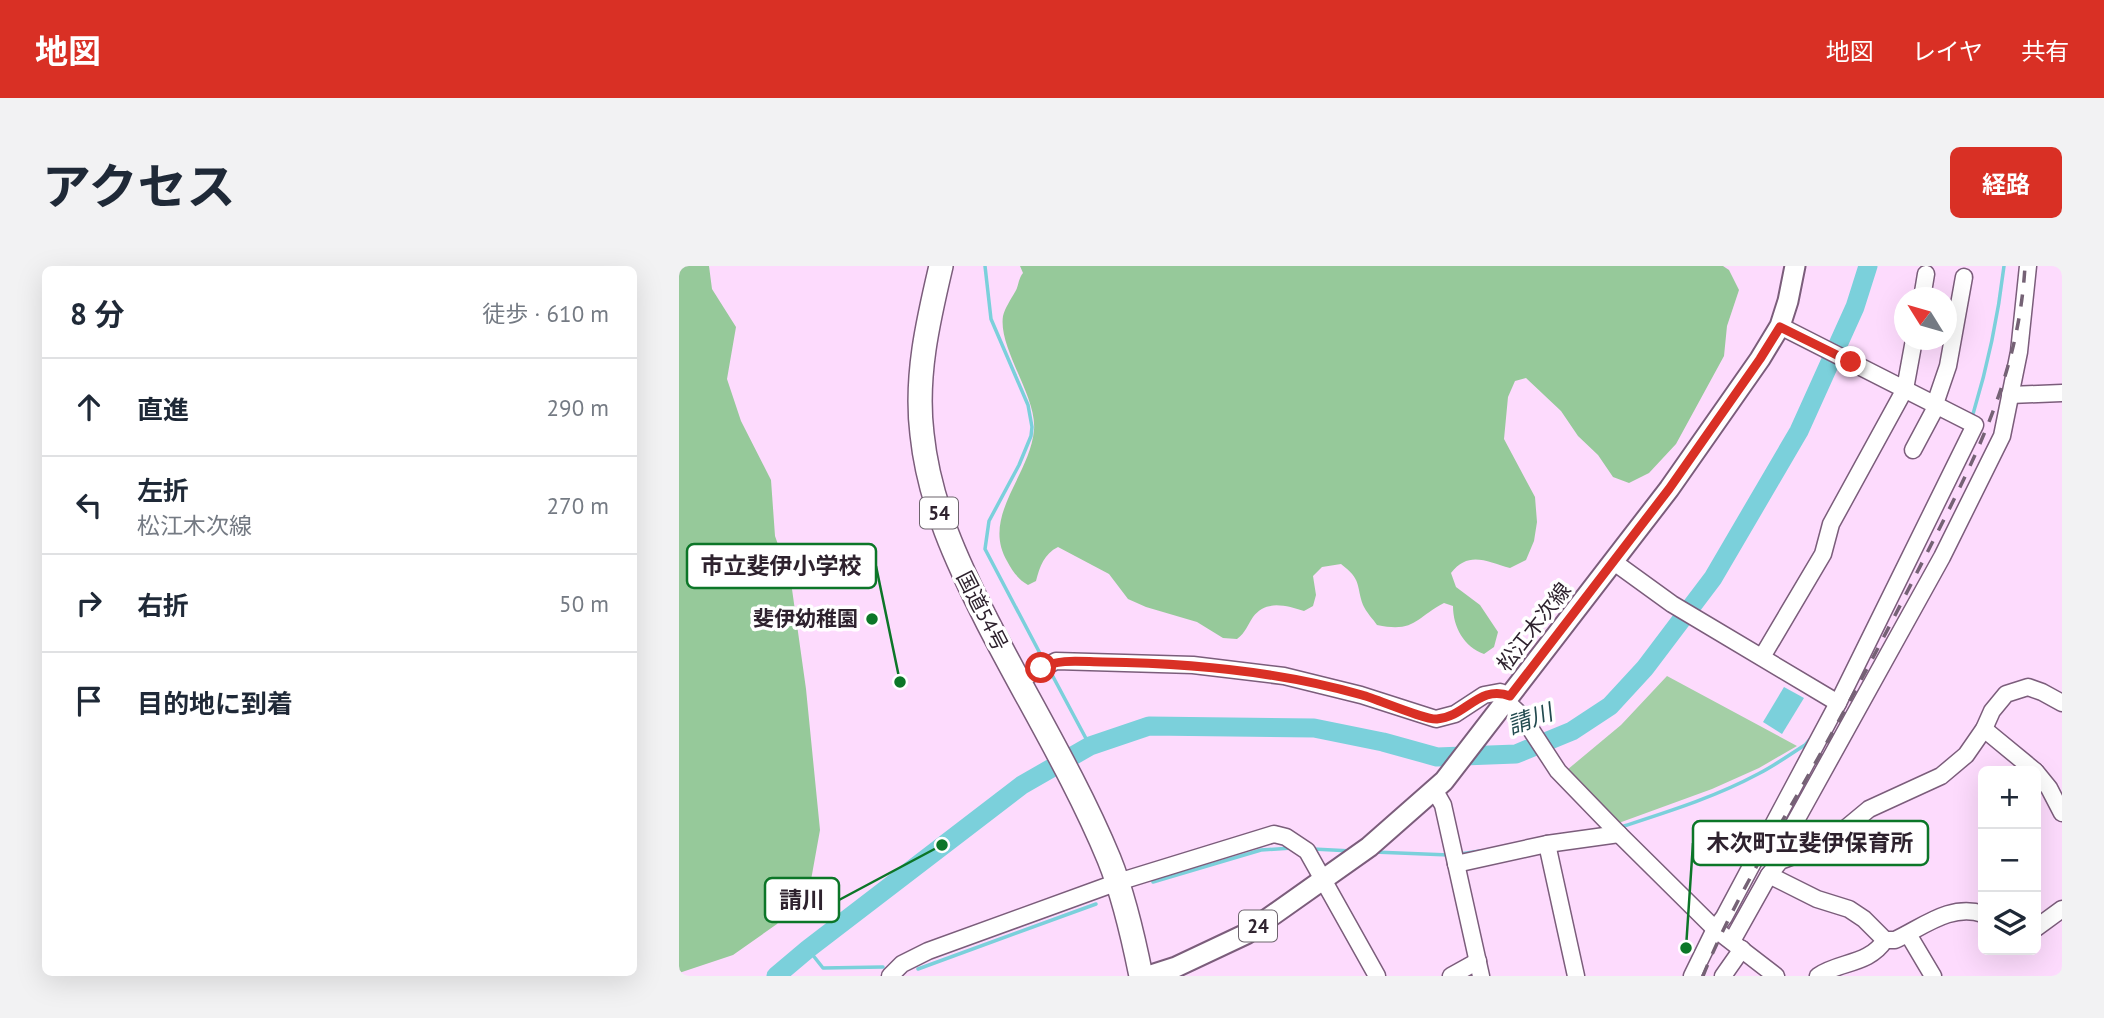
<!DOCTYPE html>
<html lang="ja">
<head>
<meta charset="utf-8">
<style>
  :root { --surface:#fff; --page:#f2f2f3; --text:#1f2937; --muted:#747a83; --line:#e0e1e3; --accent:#d93025 }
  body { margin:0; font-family:"PT Sans","Noto Sans JP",sans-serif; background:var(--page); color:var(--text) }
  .controls { position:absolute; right:21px; bottom:21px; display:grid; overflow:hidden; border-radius:10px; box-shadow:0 7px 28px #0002 }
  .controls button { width:63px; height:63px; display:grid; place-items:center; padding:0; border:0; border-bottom:2px solid var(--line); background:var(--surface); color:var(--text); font:35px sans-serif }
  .compass { position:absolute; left:1215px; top:21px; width:63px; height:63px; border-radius:50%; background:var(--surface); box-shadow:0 7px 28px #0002; rotate:307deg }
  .stop { position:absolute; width:21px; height:21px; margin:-16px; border:5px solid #d93025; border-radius:50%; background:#fff }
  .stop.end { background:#d93025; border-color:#fff; box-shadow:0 2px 7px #0008 }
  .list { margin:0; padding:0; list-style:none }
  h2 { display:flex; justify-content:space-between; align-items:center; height:91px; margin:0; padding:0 28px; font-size:30px }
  h2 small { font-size:23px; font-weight:400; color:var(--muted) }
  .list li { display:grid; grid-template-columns:46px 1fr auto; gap:21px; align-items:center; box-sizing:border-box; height:98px; padding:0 28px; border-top:2px solid var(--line) }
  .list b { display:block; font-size:26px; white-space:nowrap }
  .list p { margin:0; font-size:23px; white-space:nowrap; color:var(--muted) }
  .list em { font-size:23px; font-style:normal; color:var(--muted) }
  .icon { flex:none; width:38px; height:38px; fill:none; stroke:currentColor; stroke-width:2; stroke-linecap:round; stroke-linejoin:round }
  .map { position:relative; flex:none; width:1383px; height:710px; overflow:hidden; border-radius:10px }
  header { display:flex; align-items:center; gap:42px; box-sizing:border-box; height:98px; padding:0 35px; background:var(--accent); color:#fff }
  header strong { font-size:33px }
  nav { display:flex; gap:38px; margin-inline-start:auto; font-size:24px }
  .intro { display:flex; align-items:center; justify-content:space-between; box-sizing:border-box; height:168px; padding:0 42px }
  h1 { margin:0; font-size:49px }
  .button { padding:18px 32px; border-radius:10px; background:var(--accent); color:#fff; font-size:24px; font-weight:700 }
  main { display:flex; gap:42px; padding:0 42px }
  aside { flex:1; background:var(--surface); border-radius:10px; box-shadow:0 7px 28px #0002 }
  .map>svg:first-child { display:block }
  .green { fill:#a4cfa6 }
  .forest { fill:#96c99a }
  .water { fill:#7bd0db }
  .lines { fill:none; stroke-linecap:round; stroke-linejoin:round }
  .stream { stroke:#7bd0db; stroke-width:3.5 }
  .river { stroke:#7bd0db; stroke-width:19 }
  .minor-casing { stroke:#7b5d7b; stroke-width:19 }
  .major-casing { stroke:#7b5d7b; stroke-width:23 }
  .highway-casing { stroke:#7b5d7b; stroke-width:26 }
  .minor { stroke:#fff; stroke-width:16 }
  .major { stroke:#fff; stroke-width:19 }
  .highway { stroke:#fff; stroke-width:23 }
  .rail { stroke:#756275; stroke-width:3.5; stroke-dasharray:12 12; stroke-linecap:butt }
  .route { stroke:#d93025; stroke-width:9 }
  .poi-dot { fill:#0c7628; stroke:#fff; stroke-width:2.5 }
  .labels { text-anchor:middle; stroke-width:7; stroke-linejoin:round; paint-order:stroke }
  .shield { fill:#fff; stroke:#6d646d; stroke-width:2 }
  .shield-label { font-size:19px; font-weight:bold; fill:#2e222e }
  .street-label { font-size:21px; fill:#2e222e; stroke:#fff }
  .poi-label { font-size:21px; font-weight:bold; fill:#2e222e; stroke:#fff; text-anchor:end }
  .water-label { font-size:23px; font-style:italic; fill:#224a4f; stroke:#fff }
  .leader { fill:none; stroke:#0c7628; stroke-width:2.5 }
  .callout-dot { fill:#0c7628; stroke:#fff; stroke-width:2.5 }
  .callout { fill:#fff; stroke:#0c7628; stroke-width:2.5 }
  .callout-label { font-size:23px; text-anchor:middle; font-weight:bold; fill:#2e222e }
</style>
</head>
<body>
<header>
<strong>地図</strong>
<nav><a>地図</a><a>レイヤ</a><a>共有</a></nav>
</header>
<div class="intro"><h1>アクセス</h1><a class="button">経路</a></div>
<main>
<aside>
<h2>8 分<small>徒歩 · 610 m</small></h2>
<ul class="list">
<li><svg class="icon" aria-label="ahead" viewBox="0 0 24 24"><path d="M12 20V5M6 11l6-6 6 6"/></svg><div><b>直進</b></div><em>290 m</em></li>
<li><svg class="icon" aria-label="left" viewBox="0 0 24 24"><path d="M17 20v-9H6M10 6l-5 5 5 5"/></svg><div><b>左折</b><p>松江木次線</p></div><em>270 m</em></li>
<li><svg class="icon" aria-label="right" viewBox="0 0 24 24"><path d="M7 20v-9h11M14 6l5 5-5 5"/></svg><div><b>右折</b></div><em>50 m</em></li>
<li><svg class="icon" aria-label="arrive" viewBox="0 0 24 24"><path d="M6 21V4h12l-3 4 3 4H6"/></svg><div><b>目的地に到着</b></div></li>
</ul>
</aside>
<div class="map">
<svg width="1383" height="710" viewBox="0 0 1383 710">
  <rect width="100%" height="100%" fill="#fddbfd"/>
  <path class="green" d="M988,410L1118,480L1080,502L1033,523L937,558L888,504L942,459Z"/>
  <g class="forest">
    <path d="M0,0H30L33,23L57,61L48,113L62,155L92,214L96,270L112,316L127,423L141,564L132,614L98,658L54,689L0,707Z"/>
    <path d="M341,0H1044L1050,4L1060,24L1048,60L1045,90L997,178L970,207L950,217L934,211L919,189L899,170L882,145L847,112L836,115L829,131L825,173L856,231L858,256L855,275L847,294L831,302C808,296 790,284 772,307L777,321L801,339L819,366L815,381L805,388C785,381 774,361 774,340L765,337C736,352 736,367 698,359C694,353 687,346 684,339C677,319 683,314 662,298L643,301L634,310L637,329L634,340L625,345C608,340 587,333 574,351C568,360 567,366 558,373L544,372L518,356L467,341L449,333L430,308L379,281C365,288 361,300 357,315L349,319C339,313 334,306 328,295C302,250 351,210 355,164C358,130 319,83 324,50C326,42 332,33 336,26C340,20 339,13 344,7Z"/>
  </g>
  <path class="water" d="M1105,421L1125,432L1103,468L1084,456Z"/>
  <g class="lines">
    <g class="stream">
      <path d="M306,0L312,53L349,139L353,161L352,170L340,199L310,255L306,283L365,395"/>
      <path d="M1294,148C1309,99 1319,51 1325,0"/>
      <path d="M371,405L411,480"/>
      <path d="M945,560C991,545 1036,531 1079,508C1095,500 1110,489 1126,479L1131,473"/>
      <path d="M634,583L673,585"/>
      <path d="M695,586L770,589"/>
      <path d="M781,588L801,585"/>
      <path d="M474,616L582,584L613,582"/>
      <path d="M129,683L144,702L204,701"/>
      <path d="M239,703L417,638"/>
    </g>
    <path class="river" d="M97,710L129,683L343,519L411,480L470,460L635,462L704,476L758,491L837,488L893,465L931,440L966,402L1034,312L1120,165L1176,41L1189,0"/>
    <g class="minor-casing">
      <g id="minor">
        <path d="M1243,32L1247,8"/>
        <path d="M1331,129L1383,127"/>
        <path d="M1256,138L1269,100L1285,11"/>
        <path d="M1234,184L1258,139"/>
        <path d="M935,296L993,338L1159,437"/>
        <path d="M1083,391L1144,288L1152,258L1226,123L1235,74"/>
        <path d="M338,415L377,395L514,399L605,410L682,429L757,453L776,448L805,429L821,426L831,430"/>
        <path d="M827,435L843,450L879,505L940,568L1036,663L1097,710"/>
        <path d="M1305,463L1356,505"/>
        <path d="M1357,506L1370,522L1383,547"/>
        <path d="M756,525L764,539L802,710"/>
        <path d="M1105,576L1263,291L1323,170L1340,86L1349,0"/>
        <path d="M868,578L897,710"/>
        <path d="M777,598L868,578L940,568"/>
        <path d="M1090,609L1138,633L1170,643L1185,653L1206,674H1216C1244,661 1272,637 1304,648"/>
        <path d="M1357,662L1383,643"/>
        <path d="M1229,668L1254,710"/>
        <path d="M1053,675L1090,609L1101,595L1149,577L1190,543L1262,510L1287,489L1305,463L1313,445L1327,428L1349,421L1363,426L1383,437"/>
        <path d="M211,710L223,698L249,685L439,616L595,568L607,571L628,585L698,710"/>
        <path d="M772,710L799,695"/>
        <path d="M1013,710L1036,663L1045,651L1159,437L1296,159L1101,60"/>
        <path d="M1044,710L1063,683"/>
        <path d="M1139,710C1161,695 1190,699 1206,674"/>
      </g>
    </g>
    <g class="major-casing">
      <path id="major" d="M469,710L497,701L567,668L690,581L765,515L990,223L1081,93L1101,60L1109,35L1116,0"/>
    </g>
    <g class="highway-casing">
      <path id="highway" d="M262,0C249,55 236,111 243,168C250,236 278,296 309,357C349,435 396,511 430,593C445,630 454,670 462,710"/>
    </g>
    <use href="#minor" class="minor"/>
    <use href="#major" class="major"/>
    <use href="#highway" class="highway"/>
    <path class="rail" d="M1024,710C1052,640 1093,574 1130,508C1173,433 1213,356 1252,279C1299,187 1340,105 1346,0"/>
  </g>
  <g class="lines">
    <path class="route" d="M362,402C381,392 404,396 424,396C511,397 599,405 683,429C698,433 746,454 758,453C787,451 800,418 831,430L990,223L1081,93L1101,61L1172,96"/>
  </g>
  <circle class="poi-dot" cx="193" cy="353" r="7"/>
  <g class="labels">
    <g class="shield">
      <rect x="241" y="231.5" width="38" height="31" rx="5"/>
      <rect x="560" y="644.5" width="38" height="31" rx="5"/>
    </g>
    <g class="shield-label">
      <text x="260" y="254">54</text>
      <text x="579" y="667">24</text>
    </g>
    <g class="street-label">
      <text transform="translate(303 345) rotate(63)" y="7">国道54号</text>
      <text transform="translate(855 361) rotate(-52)" y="7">松江木次線</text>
    </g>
    <g class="poi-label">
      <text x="179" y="360">斐伊幼稚園</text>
    </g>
    <g class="water-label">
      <text transform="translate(851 453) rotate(-20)" y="8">請川</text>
    </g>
  </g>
  <path class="leader" d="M221 416L197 300M1007 682L1014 577M263 579L160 634"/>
  <g class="callout-dot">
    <circle cx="221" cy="416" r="7"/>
    <circle cx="1007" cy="682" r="7"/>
    <circle cx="263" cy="579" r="7"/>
  </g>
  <g class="callout">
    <rect x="8" y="278" width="189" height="44" rx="7"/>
    <rect x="1014" y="555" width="235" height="44" rx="7"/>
    <rect x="86" y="612" width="74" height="44" rx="7"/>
  </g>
  <g class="callout-label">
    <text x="102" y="308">市立斐伊小学校</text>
    <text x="1131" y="585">木次町立斐伊保育所</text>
    <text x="123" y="642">請川</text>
  </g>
</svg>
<div class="controls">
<button>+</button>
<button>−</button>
<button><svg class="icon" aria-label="layers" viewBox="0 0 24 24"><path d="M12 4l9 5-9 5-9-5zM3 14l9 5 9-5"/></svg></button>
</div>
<svg class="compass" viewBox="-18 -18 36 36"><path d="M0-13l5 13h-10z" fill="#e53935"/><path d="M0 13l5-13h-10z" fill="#747a83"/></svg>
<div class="stop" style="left:362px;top:402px"></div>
<div class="stop end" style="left:1172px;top:96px"></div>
</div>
</main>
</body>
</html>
